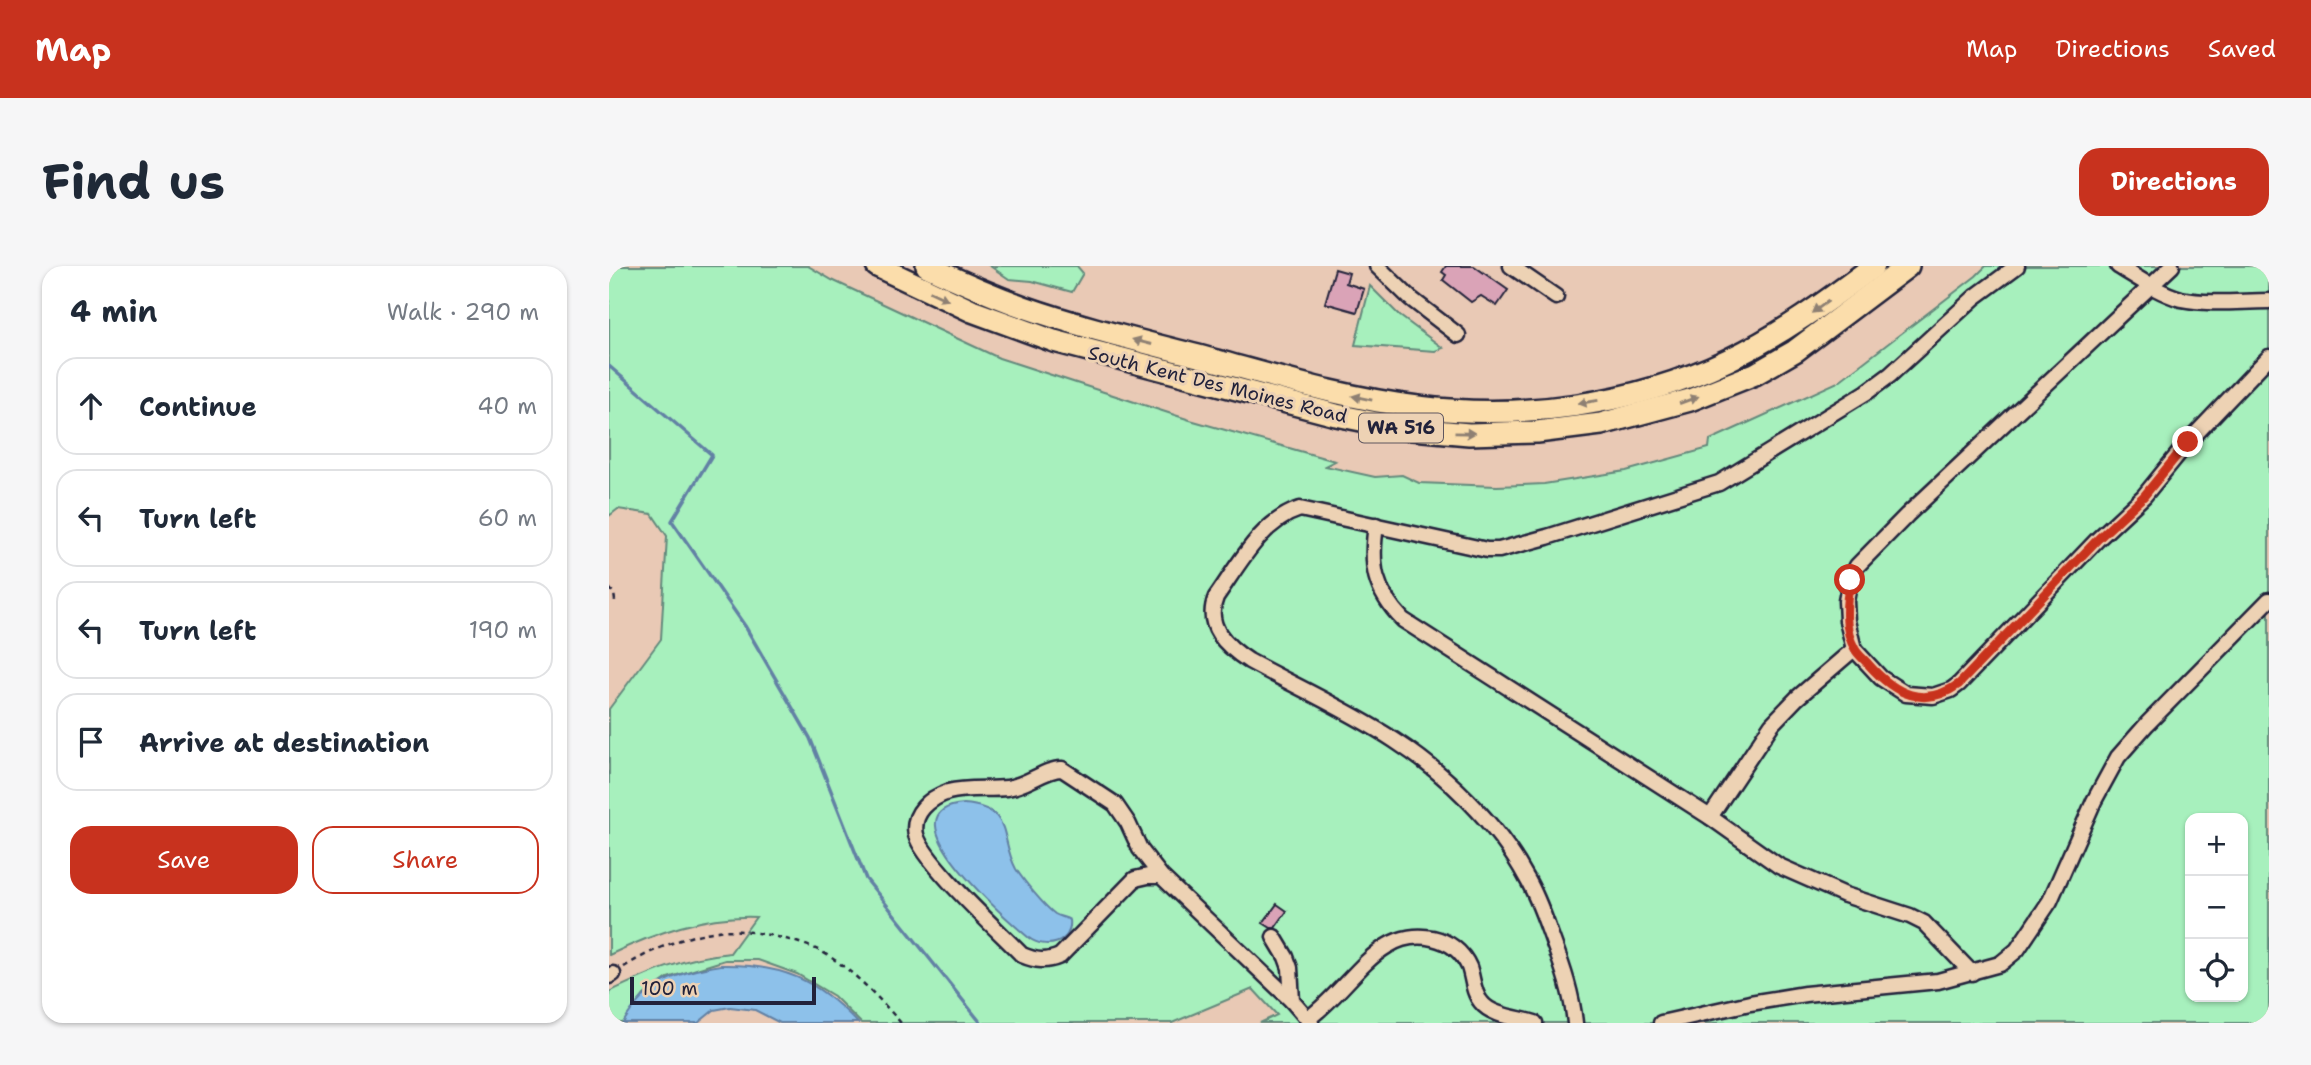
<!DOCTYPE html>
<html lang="en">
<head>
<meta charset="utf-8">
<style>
  :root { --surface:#fff; --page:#f6f6f7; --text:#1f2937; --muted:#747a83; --line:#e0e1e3; --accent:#c8321e }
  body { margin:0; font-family:"Shantell Sans",sans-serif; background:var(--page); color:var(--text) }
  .controls { position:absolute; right:21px; bottom:21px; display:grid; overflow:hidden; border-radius:14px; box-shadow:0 2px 5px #0004 }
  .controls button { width:63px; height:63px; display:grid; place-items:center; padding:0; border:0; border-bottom:2px solid var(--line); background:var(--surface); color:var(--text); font:35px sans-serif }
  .scale { position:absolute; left:21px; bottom:18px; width:186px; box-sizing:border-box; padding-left:7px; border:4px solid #22223b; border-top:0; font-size:19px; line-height:24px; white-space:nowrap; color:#22223b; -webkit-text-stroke:5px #edd2b4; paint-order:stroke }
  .stop { position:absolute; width:21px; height:21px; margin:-16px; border:5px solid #c8321e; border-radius:50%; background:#fff }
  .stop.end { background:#c8321e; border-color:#fff; box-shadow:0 2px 7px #0008 }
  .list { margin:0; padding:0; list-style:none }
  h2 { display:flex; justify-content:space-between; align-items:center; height:91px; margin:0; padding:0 28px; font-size:30px }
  h2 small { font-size:23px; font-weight:400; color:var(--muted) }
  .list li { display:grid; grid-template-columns:46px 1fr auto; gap:21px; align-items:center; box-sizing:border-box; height:98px; margin:0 14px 14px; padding:0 14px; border:2px solid var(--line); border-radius:21px }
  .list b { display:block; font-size:26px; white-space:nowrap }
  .list em { font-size:23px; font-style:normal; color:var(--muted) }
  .actions { display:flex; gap:14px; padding:21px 28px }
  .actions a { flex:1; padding:16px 0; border:2px solid var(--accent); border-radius:21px; text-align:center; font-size:24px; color:var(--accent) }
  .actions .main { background:var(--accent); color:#fff }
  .icon { flex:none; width:38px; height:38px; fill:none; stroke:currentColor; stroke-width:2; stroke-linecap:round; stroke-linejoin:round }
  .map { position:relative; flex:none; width:1660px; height:757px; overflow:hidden; border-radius:21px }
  header { display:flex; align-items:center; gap:42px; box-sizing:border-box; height:98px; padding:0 35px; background:var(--accent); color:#fff }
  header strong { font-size:33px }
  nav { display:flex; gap:38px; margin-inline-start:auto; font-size:24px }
  .intro { display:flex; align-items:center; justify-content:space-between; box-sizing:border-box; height:168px; padding:0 42px }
  h1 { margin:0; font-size:49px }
  .button { padding:18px 32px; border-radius:21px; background:var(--accent); color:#fff; font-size:24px; font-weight:700 }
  main { display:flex; gap:42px; padding:0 42px }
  aside { flex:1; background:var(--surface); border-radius:21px; box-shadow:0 2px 5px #0004 }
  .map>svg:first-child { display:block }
  .green { fill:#a7f0bd; stroke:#64897c; stroke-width:2; fill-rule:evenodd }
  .water { fill:#8dc1ea; stroke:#6281a4; stroke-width:2 }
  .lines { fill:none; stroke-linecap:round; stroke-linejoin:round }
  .stream { stroke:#6281a4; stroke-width:3.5 }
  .building { fill:#daa3b7; stroke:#22223b; stroke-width:2 }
  .minor-casing { stroke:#22223b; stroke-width:19 }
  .highway-casing { stroke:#22223b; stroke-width:26 }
  .path { stroke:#22223b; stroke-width:2.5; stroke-dasharray:5 5; stroke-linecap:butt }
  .minor { stroke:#edd2b4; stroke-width:14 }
  .highway { stroke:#fbddab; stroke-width:21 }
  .oneway { fill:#8e8073 }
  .route { stroke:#c8321e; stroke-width:9 }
  .labels { text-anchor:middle; stroke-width:6; stroke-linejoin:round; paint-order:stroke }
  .shield { fill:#edd2b4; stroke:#5f575f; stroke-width:2 }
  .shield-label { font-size:18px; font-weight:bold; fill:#22223b }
  .street-label { font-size:19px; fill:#22223b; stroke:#edd2b4 }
</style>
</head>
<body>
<header>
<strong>Map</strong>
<nav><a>Map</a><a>Directions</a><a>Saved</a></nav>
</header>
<div class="intro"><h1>Find us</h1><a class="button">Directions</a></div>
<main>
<aside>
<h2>4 min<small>Walk · 290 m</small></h2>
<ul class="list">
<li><svg class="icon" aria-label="ahead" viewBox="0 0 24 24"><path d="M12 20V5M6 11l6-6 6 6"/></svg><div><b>Continue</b></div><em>40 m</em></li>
<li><svg class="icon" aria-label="left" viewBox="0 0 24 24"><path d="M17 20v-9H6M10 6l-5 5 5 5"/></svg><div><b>Turn left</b></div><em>60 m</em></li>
<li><svg class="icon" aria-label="left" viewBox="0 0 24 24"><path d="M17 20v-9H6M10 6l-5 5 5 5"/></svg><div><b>Turn left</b></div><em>190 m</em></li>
<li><svg class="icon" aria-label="arrive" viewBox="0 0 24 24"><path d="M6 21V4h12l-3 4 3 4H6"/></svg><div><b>Arrive at destination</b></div></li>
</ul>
<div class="actions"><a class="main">Save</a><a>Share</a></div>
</aside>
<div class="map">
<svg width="1660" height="757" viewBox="0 0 1660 757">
  <rect width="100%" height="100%" fill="#e9c9b5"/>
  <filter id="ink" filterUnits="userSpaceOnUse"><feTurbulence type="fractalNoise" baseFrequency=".0143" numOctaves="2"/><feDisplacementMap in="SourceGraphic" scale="14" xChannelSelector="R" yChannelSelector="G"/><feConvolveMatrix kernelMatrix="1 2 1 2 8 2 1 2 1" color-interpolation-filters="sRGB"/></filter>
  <g filter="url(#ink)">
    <g class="green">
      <path d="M0,0H199L223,14L390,92L581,154L726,195L716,200L766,211L793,209L810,217L888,220L935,218L1017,205L1100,182L1101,174L1229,116L1367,10L1377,0H1660V757H651L668,749L644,723L563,757H252L225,730L188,708L149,694H116L59,712L35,729L14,757H0V726C40,707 76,691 121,687L147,651C95,649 46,667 0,689V443L52,373L58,270L43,248L9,243L0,250ZM1581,552H1634V731H1581Z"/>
      <path d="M381,0H468L474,7L463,26L423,15L400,13Z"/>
      <path d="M761,20L791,50L834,82L826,85L746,79Z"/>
    </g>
    <g class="water">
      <path d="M355,538C405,542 390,572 407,603C414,614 435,640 446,648C451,651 456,651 461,654C464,678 436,684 420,672C400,655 271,544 355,538Z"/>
      <path d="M112,699C173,698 207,713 249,757H171L146,744L121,741L105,744L89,757H14C37,717 68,706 112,699Z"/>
    </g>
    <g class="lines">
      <path class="stream" d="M0,100L103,189L63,255L136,360L201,472L257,613L372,757"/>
    </g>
    <g class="building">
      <path d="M837,0H865L899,24L888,40L872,30L862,36L834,14L837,9L833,6Z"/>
      <path d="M726,3L740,7L737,17L755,23L748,46L716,37Z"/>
      <path d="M668,638L678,645L666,662H662L654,657Z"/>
    </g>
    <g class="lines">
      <g class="minor-casing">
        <g id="minor">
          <path d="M768,0L801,32L849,69"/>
          <path d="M902,0L947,31"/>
          <path d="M1509,0C1529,12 1550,27 1572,33C1601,39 1631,35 1660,35"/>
          <path d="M1563,0L1298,249L1248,300L1241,314L1237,335L1238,355L1245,383L1272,412L1297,428L1324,430L1342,424L1350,418L1489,273L1535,230L1579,176L1660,91"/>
          <path d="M767,259C761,300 765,324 794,354L1101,551L1170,600L1236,629L1301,650L1315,657L1363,707"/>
          <path d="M1101,551L1163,458L1188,432L1245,383"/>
          <path d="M552,610L531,583L519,557L506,538L453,503C438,502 417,520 398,522C379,524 358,521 339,526C321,532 302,547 307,569C315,597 389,664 413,689C427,695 437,696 451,690L526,613L539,610H552L683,735"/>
          <path d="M665,671L677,691L681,702L683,735L702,757"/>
          <path d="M0,710L4,708"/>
          <path d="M700,752C728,732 751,696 778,680C805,663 846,669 860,701C864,712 864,727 872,736C882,750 910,752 926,757"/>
          <path d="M966,757C963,728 954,702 944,675C936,653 929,631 917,611C888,557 836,507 785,474C739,444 688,421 640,395C617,380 595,360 607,331C629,300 652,255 691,243L878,284H890L938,271L1110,217L1258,126L1281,109L1366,31L1408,0"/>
          <path d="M1052,757L1141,737L1196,728L1329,715L1391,698L1408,684L1441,635L1485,535L1509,491L1538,458L1660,334"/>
        </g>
      </g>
      <g class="highway-casing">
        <g id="highway">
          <path d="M268,0L363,45L445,75L727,149L792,162L860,168L928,166L992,158L1081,134L1146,108L1186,85L1299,0"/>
          <path d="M318,0C350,15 382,29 415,41C478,63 544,78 608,95C674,113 741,133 809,141C911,154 1025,139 1119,94C1172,69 1218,35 1265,0"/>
        </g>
      </g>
      <g class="path">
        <path d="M0,322L5,327L6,335"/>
        <path d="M15,701C42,684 77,669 109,665C133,661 191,674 213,686C243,703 269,731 292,757"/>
      </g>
      <use href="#minor" class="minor"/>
      <use href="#highway" class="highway"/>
    </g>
    <defs><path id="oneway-solid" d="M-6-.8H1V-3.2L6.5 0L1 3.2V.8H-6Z" transform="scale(1.75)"/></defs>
    <g class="oneway">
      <use href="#oneway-solid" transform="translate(330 30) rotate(25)"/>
      <use href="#oneway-solid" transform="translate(1211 41) rotate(144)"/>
      <use href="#oneway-solid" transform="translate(533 76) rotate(-165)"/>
      <use href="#oneway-solid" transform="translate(753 132) rotate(-168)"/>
      <use href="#oneway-solid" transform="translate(1080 134) rotate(-20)"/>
      <use href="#oneway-solid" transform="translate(979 136) rotate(171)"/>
      <use href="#oneway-solid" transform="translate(856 167) rotate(1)"/>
    </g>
  </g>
  <g class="lines" filter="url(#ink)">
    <path class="route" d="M1241,314C1237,336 1234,363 1246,383C1249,389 1256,394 1260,399C1286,428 1315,443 1350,418L1489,273L1535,230L1579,176"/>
  </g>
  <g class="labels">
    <rect class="shield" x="750" y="147.5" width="84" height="29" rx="5"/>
    <g class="shield-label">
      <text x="792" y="168">WA 516</text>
    </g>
    <g class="street-label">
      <text transform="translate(609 118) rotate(14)" y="7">South Kent Des Moines Road</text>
    </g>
  </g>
</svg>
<div class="controls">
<button>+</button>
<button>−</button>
<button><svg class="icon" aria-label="locate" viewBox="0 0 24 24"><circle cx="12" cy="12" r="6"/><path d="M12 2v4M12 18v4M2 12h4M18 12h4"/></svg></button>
</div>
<div class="scale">100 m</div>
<div class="stop" style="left:1241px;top:314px"></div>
<div class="stop end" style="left:1579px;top:176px"></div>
</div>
</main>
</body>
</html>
